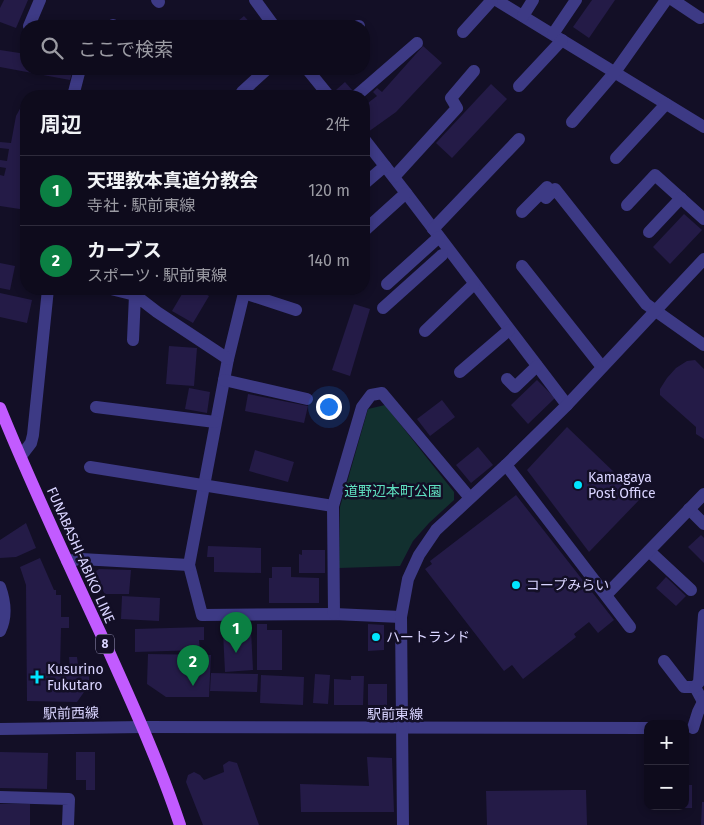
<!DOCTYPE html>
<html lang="ja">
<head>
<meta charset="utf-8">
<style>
  :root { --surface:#0e0b1c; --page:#1c1929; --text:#f1f3f6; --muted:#9b9ba3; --line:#2e2b3b; --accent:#0b8043 }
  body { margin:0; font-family:"Fira Sans","Noto Sans JP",sans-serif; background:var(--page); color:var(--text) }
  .controls { position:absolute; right:15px; bottom:15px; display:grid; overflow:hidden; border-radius:10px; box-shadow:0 2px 8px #0003 }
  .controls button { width:45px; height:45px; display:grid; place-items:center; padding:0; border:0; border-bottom:1px solid var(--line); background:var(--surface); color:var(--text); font:25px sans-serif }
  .you { position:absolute; left:328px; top:406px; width:18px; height:18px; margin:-12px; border:4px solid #fff; border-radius:50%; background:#1a73e8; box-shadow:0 0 0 8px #1a73e833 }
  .badge { display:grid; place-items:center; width:32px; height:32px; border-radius:50%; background:var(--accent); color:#fff; font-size:16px; font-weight:700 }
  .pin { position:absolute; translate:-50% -41px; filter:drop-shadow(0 1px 2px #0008) }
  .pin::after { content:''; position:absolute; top:26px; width:18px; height:15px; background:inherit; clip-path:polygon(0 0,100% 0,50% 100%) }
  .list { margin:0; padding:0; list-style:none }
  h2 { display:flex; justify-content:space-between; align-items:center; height:65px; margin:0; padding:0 20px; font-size:21px }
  h2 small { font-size:16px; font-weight:400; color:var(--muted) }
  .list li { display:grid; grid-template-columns:32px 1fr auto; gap:15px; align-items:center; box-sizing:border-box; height:70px; padding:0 20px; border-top:1px solid var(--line) }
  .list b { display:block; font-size:19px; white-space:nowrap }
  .list p { margin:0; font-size:16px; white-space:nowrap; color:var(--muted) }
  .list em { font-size:16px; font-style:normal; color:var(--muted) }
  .icon { flex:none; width:28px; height:28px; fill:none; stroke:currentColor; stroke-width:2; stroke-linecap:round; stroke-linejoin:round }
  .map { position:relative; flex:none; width:704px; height:825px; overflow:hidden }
  .search { position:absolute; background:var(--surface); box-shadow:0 2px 8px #0003; left:20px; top:20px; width:350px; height:55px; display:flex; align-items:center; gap:12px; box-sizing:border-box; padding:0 18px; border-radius:20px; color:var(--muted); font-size:19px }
  .panel { position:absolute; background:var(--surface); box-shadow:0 2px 8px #0003; left:20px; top:90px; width:350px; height:205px; border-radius:20px }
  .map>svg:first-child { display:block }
  .green { fill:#12302f }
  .building { fill:#241b47 }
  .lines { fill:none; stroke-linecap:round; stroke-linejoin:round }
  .minor { stroke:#3d3a85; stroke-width:12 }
  .major { stroke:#c25bff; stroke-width:12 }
  .poi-dot { fill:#00e5ff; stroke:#130f26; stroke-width:2 }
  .labels { text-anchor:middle; stroke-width:5; stroke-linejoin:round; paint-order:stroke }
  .shield { fill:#130f26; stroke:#9e99be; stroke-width:1 }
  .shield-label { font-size:12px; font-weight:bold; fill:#d9d4ff }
  .poi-label { font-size:14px; fill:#d9d4ff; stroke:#130f26; text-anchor:start }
  .park-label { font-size:14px; fill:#5fe0c0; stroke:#130f26 }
  .street-label { font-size:14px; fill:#d9d4ff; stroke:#130f26 }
</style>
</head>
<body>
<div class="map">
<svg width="704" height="825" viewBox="0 0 704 825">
  <rect width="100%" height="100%" fill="#130f26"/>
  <path class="green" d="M385,405L454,492V500L429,523L413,541L400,566L339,568L340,507L368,409Z"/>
  <g class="building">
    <path d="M4,0H28L16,28L0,22V8Z"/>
    <path d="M592,0H615L589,38L573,27Z"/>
    <path d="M244,16L253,26H232Z"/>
    <path d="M423,46L442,63L396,112L368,132L364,126V106L377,96L373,92L377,88L382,92Z"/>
    <path d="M0,50L26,54V69H73L70,80L0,67Z"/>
    <path d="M345,82L353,91L347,96H341L336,90Z"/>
    <path d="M491,84L507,99L452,158L436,143Z"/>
    <path d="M22,105H26V210L0,206V175L4,176L6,168L0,167V160L7,161L9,149L0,148V142L11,143L16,116Z"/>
    <path d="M684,214L702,230L670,264L653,247Z"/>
    <path d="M0,263L15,266L10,290L0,288Z"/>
    <path d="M185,289H197L209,296L193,323L172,311Z"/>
    <path d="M0,293L32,300L27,323L0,317Z"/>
    <path d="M354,304L370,309L350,376L332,370Z"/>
    <path d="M169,346L197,348L194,386L166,384Z"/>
    <path d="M695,360L704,369V439L696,434V427L660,395V389L667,378L676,368L687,361Z"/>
    <path d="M537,380L555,398L528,424L511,405Z"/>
    <path d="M189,388L210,392L207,413L185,409Z"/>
    <path d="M248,394L308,406L304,423L245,411Z"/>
    <path d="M442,400L455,417L430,436L417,419Z"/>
    <path d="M567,427L641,498L589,552L527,470Z"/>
    <path d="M478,447L493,465L471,483L456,465Z"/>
    <path d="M255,450L294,462L288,482L249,471Z"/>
    <path d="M516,495L614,620L598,633L589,622L574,634L576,637L523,679L512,665L504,671L425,569L432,564L430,561Z"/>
    <path d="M26,523L36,548L16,557L0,558V540Z"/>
    <path d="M701,535L704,538V563L688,547Z"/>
    <path d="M208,546L261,548V573L214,572V557H207Z"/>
    <path d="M302,550H325V573H299V554L302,555Z"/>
    <path d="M40,558L54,590H56V595H61V617H69V628H61L60,669L70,668L69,657H77L78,665H80V669L89,670V685L77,702L27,701L26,585L20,567Z"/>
    <path d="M272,567H291V577L319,578V603H269V578H272Z"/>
    <path d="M99,569L131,570L129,594H105L94,576L95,572Z"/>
    <path d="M666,577L686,596L676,606L656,588Z"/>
    <path d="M122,596L160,598L159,621L121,619Z"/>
    <path d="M257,624H267V630H282V670H257Z"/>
    <path d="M368,624L384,625V650L368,651Z"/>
    <path d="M204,627V640H199L200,650L135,652V629Z"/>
    <path d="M251,630L253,670L225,672L223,632Z"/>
    <path d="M148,654L211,655L209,697H166L147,684Z"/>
    <path d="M211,673L258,674L257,692L210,691Z"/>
    <path d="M315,674L330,675L328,704L313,703Z"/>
    <path d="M261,675L304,677L303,705L260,703Z"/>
    <path d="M351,676H364L363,705H334V679L351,680Z"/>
    <rect x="368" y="684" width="19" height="21"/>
    <path d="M0,752L48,753L47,789L0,788Z"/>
    <path d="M76,752H95V790H86V780H76Z"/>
    <path d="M367,757L392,758L394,812H301L300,784L369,786Z"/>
    <path d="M229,761L237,763L259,825H203L186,782L188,775L194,772L200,775L204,780L224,772L223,765Z"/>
    <path d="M685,785H692V808H654V806H685Z"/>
    <path d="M574,790H586L587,825H487L486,791Z"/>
    <path d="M702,802H704V825H701Z"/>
    <rect x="0" y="804" width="30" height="21"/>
  </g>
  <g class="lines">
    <g class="minor">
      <path d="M157,0L159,2"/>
      <path d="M255,0L274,26"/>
      <path d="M496,0L704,127"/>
      <path d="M673,0L700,18"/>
      <path d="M523,16L533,0"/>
      <path d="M29,26L40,0"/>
      <path d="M112,26L113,25"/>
      <path d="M358,26H359"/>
      <path d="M463,32L492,0"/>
      <path d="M553,34L576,0"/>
      <path d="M307,69L329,96"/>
      <path d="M519,86L562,40"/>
      <path d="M242,92L267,69"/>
      <path d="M73,96L80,69"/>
      <path d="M356,96L417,43"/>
      <path d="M572,122L615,72L666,0"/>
      <path d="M364,139L406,193L567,405"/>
      <path d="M616,158L666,104"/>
      <path d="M394,177L457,108L451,98L474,71"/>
      <path d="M364,184L385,166"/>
      <path d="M542,193L546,198L555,189L646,304L704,345"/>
      <path d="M627,205L655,175L704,219"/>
      <path d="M522,212L547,187"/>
      <path d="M433,229L519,139"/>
      <path d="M364,231L406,193"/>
      <path d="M649,232L681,198"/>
      <path d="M522,266L602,367"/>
      <path d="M387,284L439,237"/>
      <path d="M111,289L135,295L139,290"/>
      <path d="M245,289L228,359L189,565L202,615L334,614L401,617"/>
      <path d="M244,293L296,310"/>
      <path d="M383,308L442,255"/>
      <path d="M425,331L474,284"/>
      <path d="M133,340L135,295L157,312L228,359"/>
      <path d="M460,372L509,330"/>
      <path d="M507,379L515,387L537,366"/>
      <path d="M224,380L307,399"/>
      <path d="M96,407L215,422"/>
      <path d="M21,456L31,443L33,435L48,289"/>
      <path d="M506,465L630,627"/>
      <path d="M90,467L333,506"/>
      <path d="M689,509L704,524"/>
      <path d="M649,551L691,590"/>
      <path d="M67,561L81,559L189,565"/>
      <path d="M0,587C5,601 7,617 0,631"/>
      <path d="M606,595L704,494"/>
      <path d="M334,614L333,506L362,407L371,395L382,393L470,498"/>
      <path d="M664,661L684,687H695L702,700"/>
      <path d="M695,687L699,682L704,615"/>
      <path d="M693,728L698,712L704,700"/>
      <path d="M0,729L143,727L648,728"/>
      <path d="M0,797L69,799L68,825"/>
      <path d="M403,825L401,617L408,579L419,555L436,530L506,465L567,405L704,259"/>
    </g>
    <path class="major" d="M0,408C32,487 69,565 105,643C132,703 159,762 180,825"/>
  </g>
  <g class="poi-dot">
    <circle cx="578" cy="485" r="5"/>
    <circle cx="516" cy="585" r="5"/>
    <circle cx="376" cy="637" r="5"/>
    <path d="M34.5 669.5h5v5h5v5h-5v5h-5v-5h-5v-5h5z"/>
  </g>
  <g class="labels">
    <rect class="shield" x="96" y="634.5" width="18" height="19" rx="4"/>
    <g class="shield-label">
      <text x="105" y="648">8</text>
    </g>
    <g class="poi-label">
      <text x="588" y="482">Kamagaya<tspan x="588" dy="16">Post Office</tspan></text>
      <text x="526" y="590">コープみらい</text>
      <text x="386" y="642">ハートランド</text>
      <text x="47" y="674">Kusurino<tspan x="47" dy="16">Fukutaro</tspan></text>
    </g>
    <g class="park-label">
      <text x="393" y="496">道野辺本町公園</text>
    </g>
    <g class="street-label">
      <text transform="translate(81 555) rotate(66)" y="5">FUNABASHI-ABIKO LINE</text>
      <text transform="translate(71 713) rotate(-1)" y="5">駅前西線</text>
      <text x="395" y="719">駅前東線</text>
    </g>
  </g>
</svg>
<div class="controls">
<button>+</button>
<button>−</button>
</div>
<div class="you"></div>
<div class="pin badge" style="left:236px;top:653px">1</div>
<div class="pin badge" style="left:193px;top:686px">2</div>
<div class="search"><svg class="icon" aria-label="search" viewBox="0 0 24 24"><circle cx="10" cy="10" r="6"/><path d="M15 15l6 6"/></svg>ここで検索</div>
<section class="panel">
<h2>周辺<small>2件</small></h2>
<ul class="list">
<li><span class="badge">1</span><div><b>天理教本真道分教会</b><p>寺社 · 駅前東線</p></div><em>120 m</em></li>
<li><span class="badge">2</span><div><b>カーブス</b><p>スポーツ · 駅前東線</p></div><em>140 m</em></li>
</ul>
</section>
</div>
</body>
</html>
